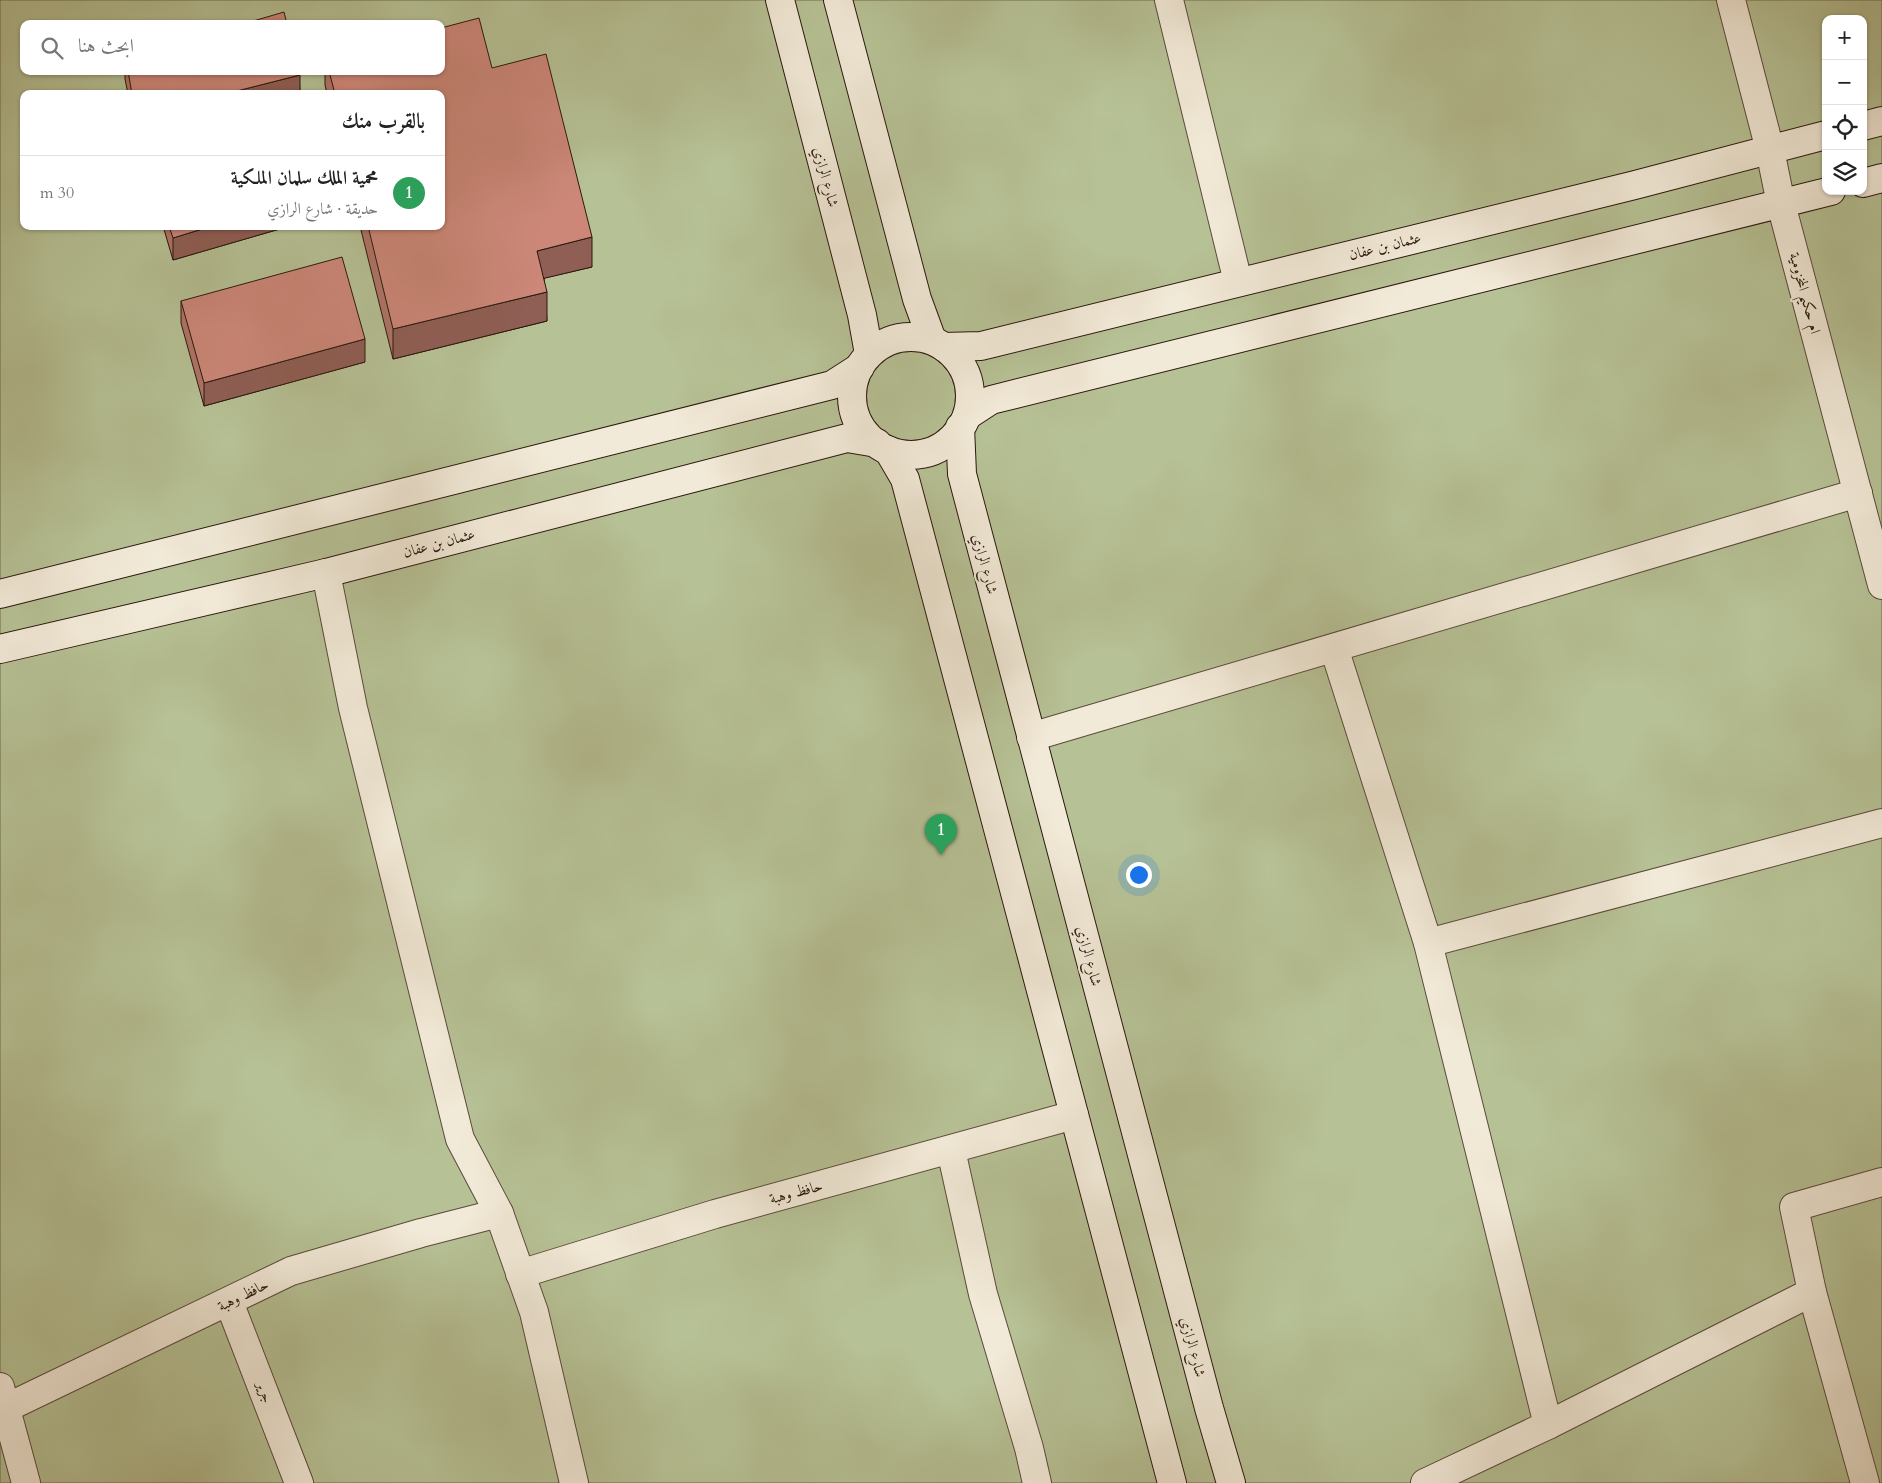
<!DOCTYPE html>
<html lang="ar">
<head>
<meta charset="utf-8">
<style>
  :root { --surface:#fff; --page:#f2f2f2; --text:#222; --muted:#767676; --line:#e0e0e0; --accent:#d93025 }
  body { margin:0; font-family:Cardo,Amiri,serif; background:var(--page); color:var(--text); direction:rtl }
  .controls { position:absolute; right:15px; top:15px; display:grid; overflow:hidden; border-radius:10px; box-shadow:0 1px 4px #0004 }
  .controls button { width:45px; height:45px; display:grid; place-items:center; padding:0; border:0; border-bottom:1px solid var(--line); background:var(--surface); color:var(--text); font:25px sans-serif }
  .you { position:absolute; left:1138px; top:874px; width:18px; height:18px; margin:-12px; border:4px solid #fff; border-radius:50%; background:#1a73e8; box-shadow:0 0 0 8px #1a73e833 }
  .badge { display:grid; place-items:center; width:32px; height:32px; border-radius:50%; background:var(--accent); color:#fff; font-size:16px; font-weight:700 }
  .pin { position:absolute; translate:-50% -41px; filter:drop-shadow(0 1px 2px #0008) }
  .pin::after { content:''; position:absolute; top:26px; width:18px; height:15px; background:inherit; clip-path:polygon(0 0,100% 0,50% 100%) }
  .list { margin:0; padding:0; list-style:none }
  h2 { display:flex; justify-content:space-between; align-items:center; height:65px; margin:0; padding:0 20px; font-size:21px }
  h2 small { font-size:16px; font-weight:400; color:var(--muted) }
  .list li { display:grid; grid-template-columns:32px 1fr auto; gap:15px; align-items:center; box-sizing:border-box; height:75px; padding:0 20px; border-top:1px solid var(--line) }
  .list b { display:block; font-size:19px; white-space:nowrap }
  .list p { margin:0; font-size:16px; white-space:nowrap; color:var(--muted) }
  .list em { font-size:16px; font-style:normal; color:var(--muted) }
  .icon { flex:none; width:28px; height:28px; fill:none; stroke:currentColor; stroke-width:2; stroke-linecap:round; stroke-linejoin:round }
  .map { position:relative; flex:none; width:1882px; height:1483px; overflow:hidden; direction:ltr }
  .search { position:absolute; background:var(--surface); box-shadow:0 1px 4px #0004; left:20px; top:20px; width:425px; height:55px; display:flex; align-items:center; gap:12px; box-sizing:border-box; padding:0 18px; border-radius:10px; color:var(--muted); font-size:19px }
  .panel { position:absolute; background:var(--surface); box-shadow:0 1px 4px #0004; left:20px; top:90px; width:425px; height:140px; border-radius:10px; direction:rtl }
  .map>svg:first-child { display:block }
  .green { fill:#b6c195; stroke:#706c52; fill-rule:evenodd }
  .lines { fill:none; stroke-linecap:round; stroke-linejoin:round }
  .street-casing { stroke:#5a4a3b; stroke-width:30 }
  .secondary-casing { stroke:#2a180e; stroke-width:30 }
  .street { stroke:#f2ead8; stroke-width:28 }
  .secondary { stroke:#f2ead8; stroke-width:28 }
  .wall { fill:#af7468; stroke:#2a180e }
  .shaded-wall { fill:#8f5e55; stroke:#2a180e }
  .building { fill:#cc8779; stroke:#2a180e }
  .labels { text-anchor:middle; stroke-width:4; stroke-linejoin:round; paint-order:stroke }
  .street-label { font-size:15px; fill:#2a180e; stroke:#f2ead8 }
</style>
</head>
<body>
<div class="map">
<svg width="1882" height="1483" viewBox="0 0 1882 1483">
  <rect width="100%" height="100%" fill="#ebdec3"/>
  <filter id="stains"><feTurbulence type="fractalNoise" baseFrequency=".004" numOctaves="4"/><feColorMatrix values="0 0 0 0 .2 0 0 0 0 .09 0 0 0 0 .02 0 0 0 .5 -.17"/></filter>
  <radialGradient id="worn" r=".72"><stop offset=".6" stop-color="#630" stop-opacity="0"/><stop offset="1" stop-color="#630" stop-opacity=".3"/></radialGradient>
  <path class="green" d="M0,0H1882V1483H0ZM1826,19H1863V191H1826ZM24,24H441V71H24ZM24,94H441V226H24Z"/>
  <g class="lines">
    <g class="street-casing">
      <g id="street">
        <path d="M1169,0L1238,282"/>
        <path d="M1731,0L1770,150L1781,204L1882,585"/>
        <path d="M326,573L353,708L460,1139L499,1213L534,1312L574,1483"/>
        <path d="M1334,648L1428,943L1548,1425"/>
        <path d="M1031,737L1858,493"/>
        <path d="M1428,943L1882,823"/>
        <path d="M951,1150L983,1294L1029,1448L1037,1483"/>
        <path d="M520,1274L715,1214L1074,1115"/>
        <path d="M229,1302L299,1483"/>
        <path d="M0,1387L26,1483"/>
        <path d="M0,1411L291,1271L421,1233L499,1213"/>
        <path d="M1425,1483L1548,1425L1812,1292"/>
        <path d="M1865,1483L1812,1292L1794,1207L1882,1182"/>
      </g>
    </g>
    <g class="secondary-casing">
      <g id="secondary">
        <path d="M780,0L862,315L869,354"/>
        <path d="M838,0L917,299L932,340"/>
        <path d="M1863,126L1882,121"/>
        <path d="M1863,183L1882,178"/>
        <circle cx="911" cy="396" r="59"/>
        <path d="M944,347L981,346L1635,185L1826,135"/>
        <path d="M968,415L991,400L1831,191"/>
        <path d="M960,427L962,474L1209,1408L1231,1483"/>
        <path d="M888,450L905,479L1172,1483"/>
        <path d="M0,594L832,385L860,367"/>
        <path d="M0,649L326,573L847,438L877,443"/>
      </g>
    </g>
    <use href="#street" class="street"/>
    <use href="#secondary" class="secondary"/>
  </g>
  <g class="wall">
    <path d="M492,68L592,267L544,278L547,321L393,359L360,226H441V94H327L325,85V71H441Z"/>
    <path d="M125,71H299L300,94H128L125,79Z"/>
    <path d="M163,226H290L173,260Z"/>
    <path d="M181,301L365,362L204,406L181,323Z"/>
  </g>
  <g class="shaded-wall">
    <path d="M300,75V94H225Z"/>
    <path d="M212,226H290L173,260V238Z"/>
    <path d="M592,237V267L537,280V251Z"/>
    <path d="M547,292V321L393,359V329Z"/>
    <path d="M365,339V362L204,406V383Z"/>
  </g>
  <g class="building">
    <path d="M284,12L287,24H243Z"/>
    <path d="M479,18L492,68L546,54L592,237L537,251L547,292L393,329L368,226H441V94H335L329,71H441V28Z"/>
    <path d="M128,71H299L300,75L225,94H132Z"/>
    <path d="M169,226H212L173,238Z"/>
    <path d="M342,257L365,339L204,383L181,301Z"/>
  </g>
  <g class="labels">
    <g class="street-label">
      <text transform="translate(826 177) rotate(75)" y="5">شارع الرازي</text>
      <text transform="translate(1385 246) rotate(-14)" y="5">عثمان بن عفان</text>
      <text transform="translate(1805 293) rotate(75)" y="5">ام حكيم المخزومية</text>
      <text transform="translate(439 543) rotate(-15)" y="5">عثمان بن عفان</text>
      <text transform="translate(985 564) rotate(75)" y="5">شارع الرازي</text>
      <text transform="translate(1089 956) rotate(75)" y="5">شارع الرازي</text>
      <text transform="translate(796 1192) rotate(-15)" y="5">حافظ وهبة</text>
      <text transform="translate(243 1295) rotate(-26)" y="5">حافظ وهبة</text>
      <text transform="translate(1193 1347) rotate(75)" y="5">شارع الرازي</text>
      <text transform="translate(265 1392) rotate(69)" y="5">جرير</text>
    </g>
  </g>
  <rect width="100%" height="100%" filter="url(#stains)"/>
  <rect width="100%" height="100%" fill="url(#worn)"/>
</svg>
<div class="controls">
<button>+</button>
<button>−</button>
<button><svg class="icon" aria-label="locate" viewBox="0 0 24 24"><circle cx="12" cy="12" r="6"/><path d="M12 2v4M12 18v4M2 12h4M18 12h4"/></svg></button>
<button><svg class="icon" aria-label="layers" viewBox="0 0 24 24"><path d="M12 4l9 5-9 5-9-5zM3 14l9 5 9-5"/></svg></button>
</div>
<div class="you"></div>
<div class="pin badge" style="left:941px;top:855px;background:#2e9e5b">1</div>
<div class="search"><svg class="icon" aria-label="search" viewBox="0 0 24 24"><circle cx="10" cy="10" r="6"/><path d="M15 15l6 6"/></svg>ابحث هنا</div>
<section class="panel">
<h2>بالقرب منك<small></small></h2>
<ul class="list">
<li><span class="badge" style="background:#2e9e5b">1</span><div><b>محمية الملك سلمان الملكية</b><p>حديقة · شارع الرازي</p></div><em>30 m</em></li>
</ul>
</section>
</div>
</body>
</html>
